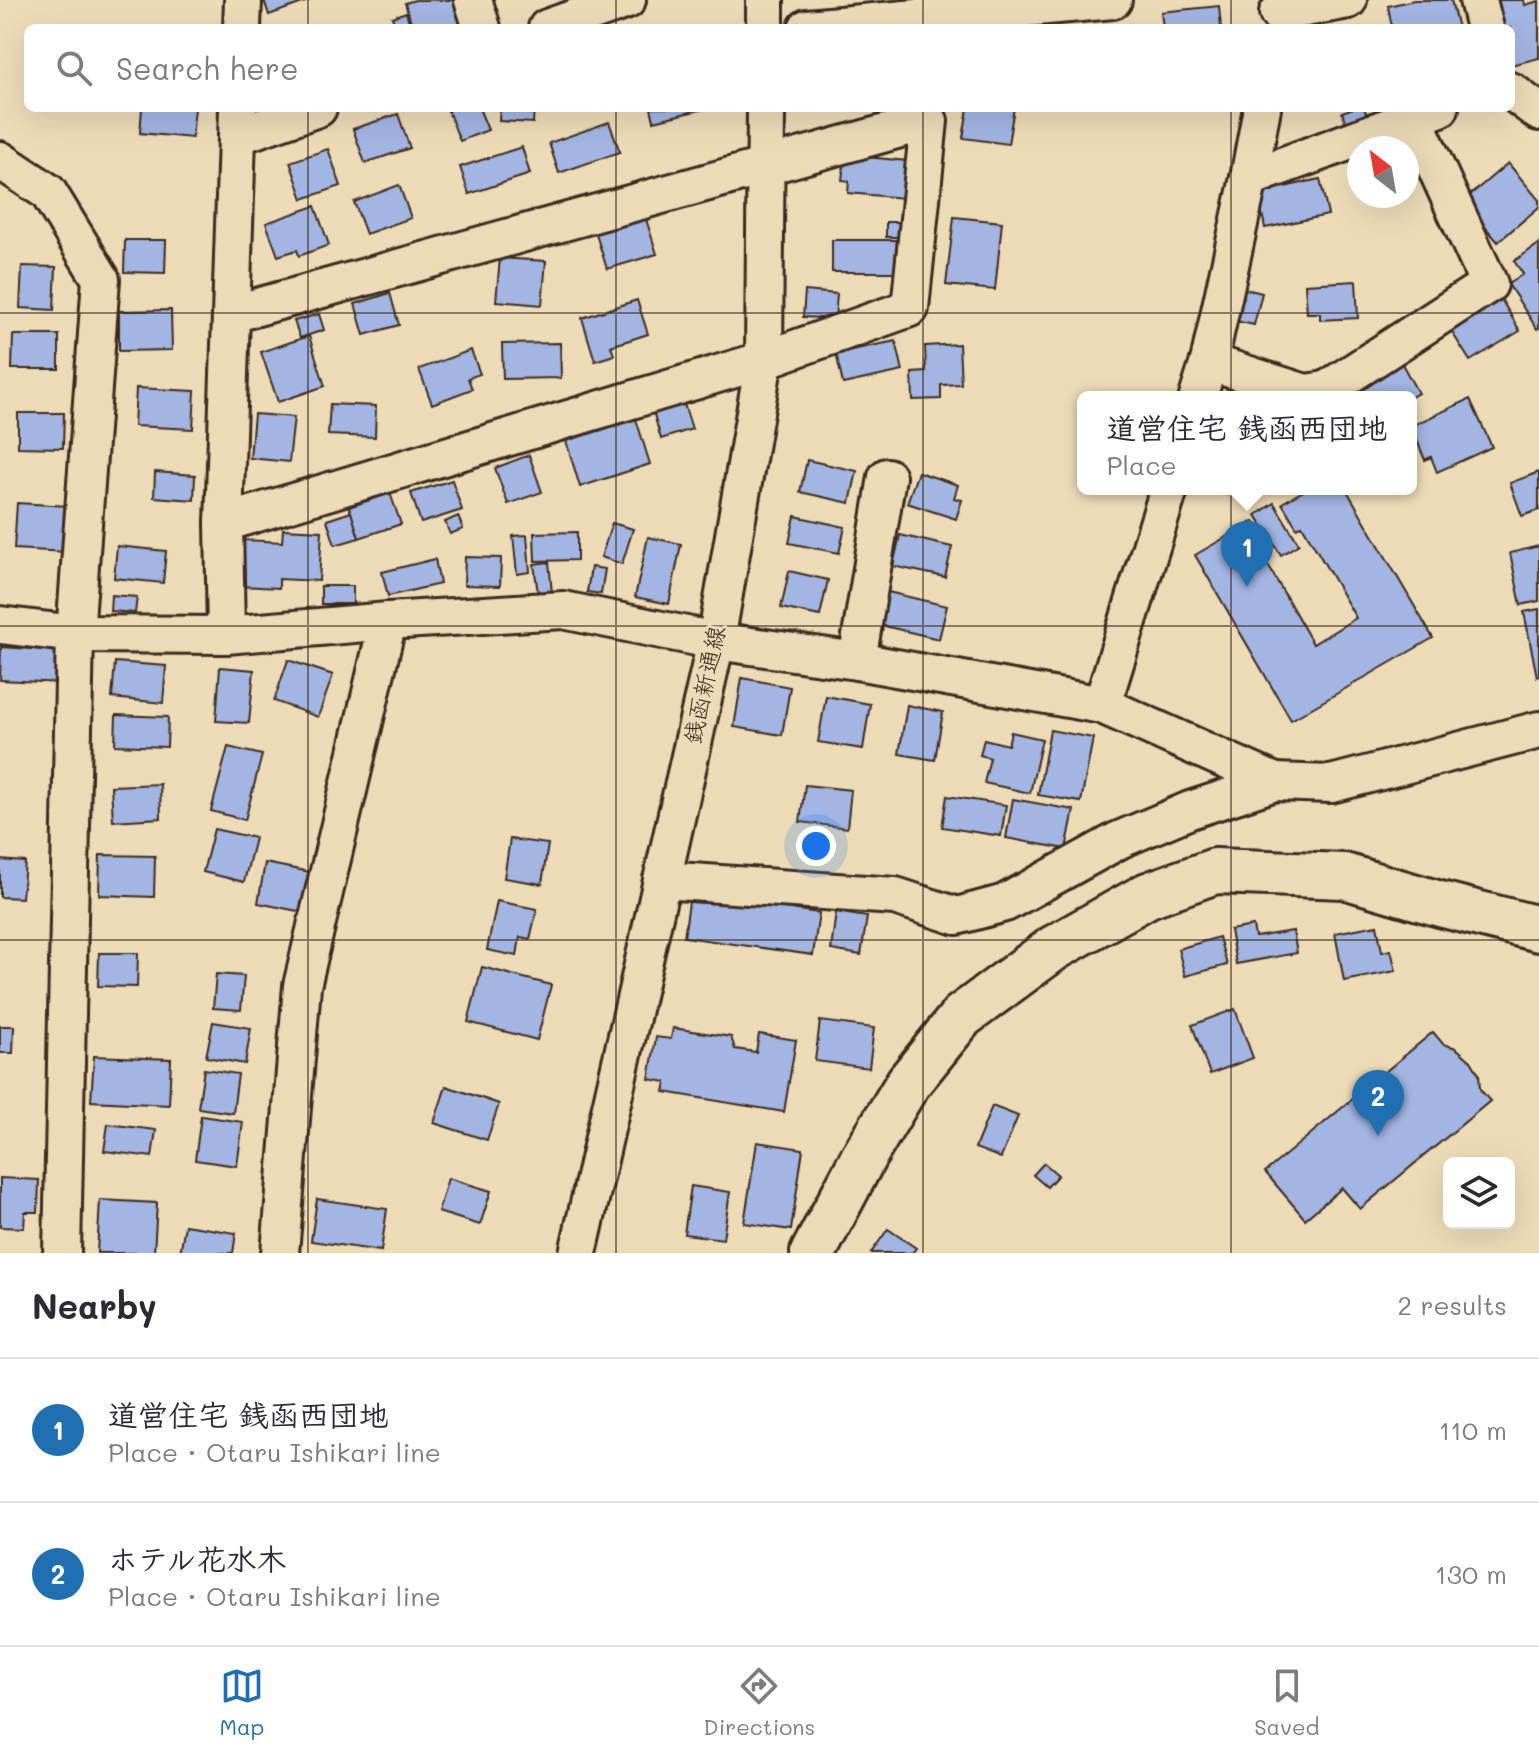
<!DOCTYPE html>
<html lang="en">
<head>
<meta charset="utf-8">
<style>
  :root { --surface:#fff; --page:#f7f7f7; --text:#2b2b33; --muted:#7c7c81; --line:#e1e1e2; --accent:#1f6fb2 }
  body { margin:0; font-family:Mali,"Klee One",sans-serif; background:var(--page); color:var(--text) }
  .controls { position:absolute; right:24px; bottom:24px; display:grid; overflow:hidden; border-radius:12px; box-shadow:0 8px 32px #0002 }
  .controls button { width:72px; height:72px; display:grid; place-items:center; padding:0; border:0; border-bottom:2px solid var(--line); background:var(--surface); color:var(--text); font:40px sans-serif }
  .compass { position:absolute; left:1347px; top:136px; width:72px; height:72px; border-radius:50%; background:var(--surface); box-shadow:0 8px 32px #0002; rotate:329deg }
  .you { position:absolute; left:816px; top:846px; width:28px; height:28px; margin:-20px; border:6px solid #fff; border-radius:50%; background:#1a73e8; box-shadow:0 0 0 12px #1a73e833 }
  .badge { display:grid; place-items:center; width:52px; height:52px; border-radius:50%; background:var(--accent); color:#fff; font-size:26px; font-weight:700 }
  .pin { position:absolute; translate:-50% -66px; filter:drop-shadow(0 2px 4px #0008) }
  .pin::after { content:''; position:absolute; top:42px; width:28px; height:24px; background:inherit; clip-path:polygon(0 0,100% 0,50% 100%) }
  .popup { position:absolute; left:1077px; top:391px; width:340px; height:104px; box-sizing:border-box; display:grid; place-content:center; border-radius:12px; background:var(--surface); filter:drop-shadow(0 2px 6px #0005); font-size:26px; white-space:nowrap; color:var(--muted) }
  .popup b { font-size:30px; color:var(--text) }
  .popup::after { content:''; position:absolute; left:50%; top:100%; margin-left:-16px; border:16px solid transparent; border-top-color:var(--surface) }
  .list { margin:0; padding:0; list-style:none }
  h2 { display:flex; justify-content:space-between; align-items:center; height:104px; margin:0; padding:0 32px; font-size:34px }
  h2 small { font-size:26px; font-weight:400; color:var(--muted) }
  .list li { display:grid; grid-template-columns:52px 1fr auto; gap:24px; align-items:center; box-sizing:border-box; height:144px; padding:0 32px; border-top:2px solid var(--line) }
  .list b { display:block; font-size:30px; white-space:nowrap }
  .list p { margin:0; font-size:26px; white-space:nowrap; color:var(--muted) }
  .list em { font-size:26px; font-style:normal; color:var(--muted) }
  .icon { flex:none; width:44px; height:44px; fill:none; stroke:currentColor; stroke-width:2; stroke-linecap:round; stroke-linejoin:round }
  .map { position:relative; flex:none; width:1539px; height:1253px; overflow:hidden }
  .search { position:absolute; background:var(--surface); box-shadow:0 8px 32px #0002; left:24px; right:24px; top:24px; height:88px; display:flex; align-items:center; gap:20px; box-sizing:border-box; padding:0 28px; border-radius:12px; color:var(--muted); font-size:30px }
  .sheet { height:392px; background:var(--surface) }
  nav { display:flex; justify-content:space-around; align-items:center; box-sizing:border-box; height:112px; border-top:2px solid var(--line); background:var(--surface); font-size:22px; color:var(--muted) }
  nav a { display:grid; justify-items:center; gap:4px }
  nav .on { color:var(--accent) }
  .map>svg:first-child { display:block }
  .building { fill:#a2b5e3; stroke:#3b2a1e; stroke-width:2 }
  .lines { fill:none; stroke-linecap:round; stroke-linejoin:round }
  .minor-casing { stroke:#3b2a1e; stroke-width:42 }
  .major-casing { stroke:#3b2a1e; stroke-width:50 }
  .minor { stroke:#eddbb8; stroke-width:36 }
  .major { stroke:#eddbb8; stroke-width:44 }
  .grid { fill:none; stroke:#3b2a1e; stroke-width:2; stroke-opacity:0.55 }
  .labels { text-anchor:middle; stroke-width:6; stroke-linejoin:round; paint-order:stroke }
  .street-label { font-size:24px; fill:#3b2a1e; stroke:#eddbb8 }
</style>
</head>
<body>
<div class="map">
<svg width="1539" height="1253" viewBox="0 0 1539 1253">
  <rect width="100%" height="100%" fill="#eddbb8"/>
  <filter id="ink" filterUnits="userSpaceOnUse"><feTurbulence type="fractalNoise" baseFrequency=".0125" numOctaves="2"/><feDisplacementMap in="SourceGraphic" scale="16" xChannelSelector="R" yChannelSelector="G"/><feConvolveMatrix kernelMatrix="1 2 1 2 8 2 1 2 1" color-interpolation-filters="sRGB"/></filter>
  <g filter="url(#ink)">
    <g class="building">
      <path d="M264,0H311L269,15Z"/>
      <path d="M415,0H459L466,22L449,28H413L405,3Z"/>
      <path d="M1414,0H1451L1458,28H1392L1388,6Z"/>
      <path d="M1494,0H1524L1525,5L1539,1V58L1511,65V28H1501Z"/>
      <path d="M1219,6L1221,28H1163L1161,12Z"/>
      <path d="M406,12L411,28H396L392,17Z"/>
      <path d="M142,108H195L192,138L140,133Z"/>
      <path d="M447,108H479L488,130L460,141Z"/>
      <path d="M500,108H534L533,123L499,121Z"/>
      <path d="M651,108H708L654,121Z"/>
      <path d="M968,108H1014L1008,144L963,138Z"/>
      <path d="M1353,108H1364L1368,118L1347,127L1342,112Z"/>
      <path d="M398,114L410,148L365,163L353,129Z"/>
      <path d="M609,122L620,152L559,173L549,143Z"/>
      <path d="M522,147L530,174L469,194L460,167Z"/>
      <path d="M328,149L341,186L303,199L290,162Z"/>
      <path d="M845,155L918,162L915,199L848,193L849,181L842,180Z"/>
      <path d="M1508,163L1539,200V207L1498,242L1463,201Z"/>
      <path d="M1320,179L1328,215L1265,228L1258,193Z"/>
      <path d="M399,185L411,218L366,234L354,202Z"/>
      <path d="M315,206L329,245L299,256L297,250L278,256L266,223Z"/>
      <path d="M645,216L657,254L607,269L595,231Z"/>
      <path d="M954,217L1002,222L995,290L946,285Z"/>
      <rect x="886" y="222" width="21" height="15"/>
      <path d="M125,240H166L165,273L124,272Z"/>
      <rect x="832" y="240" width="65" height="32"/>
      <path d="M1539,244V328L1537,329L1508,284L1523,274L1514,261Z"/>
      <path d="M500,258L546,261L542,305L496,301Z"/>
      <path d="M22,266L56,267L54,310L20,308Z"/>
      <path d="M1356,281L1358,318L1320,320V313H1307L1305,284Z"/>
      <path d="M1234,286L1262,293L1254,325L1227,319Z"/>
      <path d="M805,291L837,294L835,319L803,317Z"/>
      <path d="M390,293L399,325L364,335L355,304Z"/>
      <path d="M1501,299L1520,331L1470,361L1450,329Z"/>
      <path d="M637,300L648,334L611,346L614,355L595,361L582,318Z"/>
      <path d="M171,310L172,350L119,351V311Z"/>
      <path d="M319,314L324,330L300,338L294,321Z"/>
      <path d="M13,335H59V369H12Z"/>
      <path d="M309,336L325,386L278,402L261,352Z"/>
      <path d="M896,341L903,371L843,384L836,353Z"/>
      <path d="M560,343L561,378L503,379L502,344Z"/>
      <path d="M959,344L961,384L941,385V399L913,400L912,373L926,372L925,346Z"/>
      <path d="M471,350L480,374L468,378L472,389L432,404L419,369Z"/>
      <path d="M1401,362L1418,393L1411,397H1349L1347,393Z"/>
      <path d="M136,388L195,391L193,429L134,426Z"/>
      <path d="M1470,399L1492,447L1437,472L1431,457L1425,460L1411,426Z"/>
      <path d="M683,401L692,429L661,439L653,411Z"/>
      <path d="M330,404L376,406L375,437L328,435Z"/>
      <path d="M18,413H64L63,448L18,447Z"/>
      <path d="M254,414L294,417L289,462L250,458Z"/>
      <path d="M636,419L650,464L580,487L566,441Z"/>
      <path d="M529,455L542,492L508,504L495,468Z"/>
      <path d="M807,460L857,471L850,503L800,492Z"/>
      <path d="M155,472L195,475L194,500L154,497Z"/>
      <path d="M918,472L958,485L954,498L962,500L956,519L907,503Z"/>
      <path d="M1539,472V510L1522,516L1510,483Z"/>
      <path d="M452,480L462,510L421,523L411,493Z"/>
      <path d="M1307,489H1346L1433,638L1291,720L1195,555L1254,521L1270,548L1261,553L1313,644L1356,618L1302,525L1297,528L1282,503Z"/>
      <path d="M390,493L401,524L359,538L349,507Z"/>
      <path d="M17,503L69,506L66,552L14,549Z"/>
      <path d="M1274,503L1299,544L1281,555L1256,515Z"/>
      <path d="M351,512L359,538L335,545L327,520Z"/>
      <path d="M458,516L463,529L450,534L445,522Z"/>
      <path d="M795,516L845,527L839,553L789,543Z"/>
      <path d="M612,523L633,529L622,564L601,557Z"/>
      <path d="M283,529L322,531L319,581L279,579V588L241,586L243,540L282,542Z"/>
      <path d="M577,532V560L535,561L534,533Z"/>
      <path d="M527,535L530,572L517,574L513,536Z"/>
      <path d="M900,535L952,547L945,577L893,566Z"/>
      <path d="M648,537L681,544L669,604L635,597Z"/>
      <path d="M117,546L166,551L163,583L114,578Z"/>
      <path d="M1539,546V601L1521,605L1510,553Z"/>
      <path d="M465,557L501,558L500,586L464,585Z"/>
      <path d="M435,559L440,584L388,596L382,572Z"/>
      <path d="M549,562L552,593L538,594L534,564Z"/>
      <path d="M591,567L605,569L601,594L587,592Z"/>
      <path d="M789,571L828,580L820,616L781,608Z"/>
      <rect x="321" y="586" width="32" height="18"/>
      <path d="M888,592L947,606L939,639L880,625Z"/>
      <path d="M111,595L137,597L135,613L110,611Z"/>
      <path d="M1539,609V676L1537,677L1524,612Z"/>
      <path d="M1,647L64,651L62,683L0,680Z"/>
      <path d="M288,660L333,675L318,717L274,701Z"/>
      <path d="M115,662L166,666L163,703L112,698Z"/>
      <path d="M220,667L254,670L249,723L216,721Z"/>
      <path d="M742,678L790,687L782,735L734,727Z"/>
      <path d="M826,696L870,704L863,749L818,742Z"/>
      <path d="M907,705L943,712L935,760L899,754Z"/>
      <path d="M116,715L168,717L167,747L115,745Z"/>
      <path d="M1050,730L1093,738L1081,802L1038,795Z"/>
      <path d="M1011,732L1042,739L1030,793L984,783L990,758L980,755L984,739L1008,745Z"/>
      <path d="M228,747L262,755L245,820L211,811Z"/>
      <path d="M160,784L161,818L113,821L111,786Z"/>
      <path d="M805,785L851,790L847,828L800,822Z"/>
      <path d="M947,796L1006,805L1001,836L942,827Z"/>
      <path d="M1013,799L1074,810L1066,849L1006,838Z"/>
      <path d="M214,829L255,838L244,882L203,872Z"/>
      <path d="M510,839L548,844L542,884L504,878Z"/>
      <path d="M100,855L155,856L154,897L99,895Z"/>
      <path d="M0,860L25,862L22,898L0,897Z"/>
      <path d="M265,863L310,872L303,912L258,903Z"/>
      <path d="M690,895L819,913L813,955L684,937Z"/>
      <path d="M497,901L537,909L530,939L520,937L517,956L487,950Z"/>
      <path d="M836,912L867,917L861,955L831,950Z"/>
      <path d="M1377,925L1382,952L1391,950L1396,971L1344,981L1335,933Z"/>
      <path d="M1253,926L1255,937L1293,931L1297,953L1236,964L1230,930Z"/>
      <path d="M1219,937L1227,965L1185,976L1178,949Z"/>
      <path d="M99,953H138L137,987L98,986Z"/>
      <path d="M482,967L551,985L537,1040L468,1022Z"/>
      <path d="M216,974L244,976L241,1010L213,1008Z"/>
      <path d="M1235,1009L1253,1058L1210,1074L1192,1025Z"/>
      <path d="M820,1021L874,1028L869,1068L815,1061Z"/>
      <path d="M213,1022L251,1028L245,1064L206,1057Z"/>
      <path d="M0,1026H14L13,1053H0Z"/>
      <path d="M673,1028L731,1037L735,1049L756,1052L759,1034L796,1040L784,1112L664,1092L666,1082L649,1079L656,1037L671,1039Z"/>
      <path d="M1433,1032L1443,1044L1456,1048L1471,1061L1479,1074L1480,1089L1490,1101L1360,1209L1342,1188L1305,1219L1265,1172Z"/>
      <path d="M94,1056L171,1059L169,1105L91,1101Z"/>
      <path d="M204,1069L238,1074L233,1113L198,1108Z"/>
      <path d="M446,1086L499,1104L487,1140L434,1123Z"/>
      <path d="M992,1106L1018,1116L1001,1158L975,1148Z"/>
      <path d="M201,1116L243,1122L237,1166L195,1160Z"/>
      <path d="M108,1124L156,1130L152,1157L104,1151Z"/>
      <path d="M757,1142L803,1149L791,1230L744,1223Z"/>
      <path d="M1044,1163L1058,1175L1047,1187L1033,1175Z"/>
      <path d="M0,1178L39,1180L38,1212H25L24,1228L0,1227Z"/>
      <path d="M448,1178L491,1191L480,1225L438,1212Z"/>
      <path d="M691,1186L730,1192L723,1239L684,1234Z"/>
      <path d="M317,1199L387,1209L381,1251L311,1241Z"/>
      <path d="M100,1200L157,1203L154,1253H97Z"/>
      <path d="M185,1225L236,1233L233,1253H180Z"/>
      <path d="M888,1229L916,1248L912,1253H871Z"/>
    </g>
    <g class="lines">
      <g class="minor-casing">
        <g id="minor">
          <path d="M473,0L482,28"/>
          <path d="M765,0V28"/>
          <path d="M1478,0L1485,28"/>
          <path d="M1278,13L1348,0"/>
          <path d="M242,28L243,0"/>
          <path d="M547,28L627,0"/>
          <path d="M807,28L1113,0"/>
          <path d="M1511,91L1539,112"/>
          <path d="M237,136L318,108"/>
          <path d="M0,160L48,192L101,279L75,634L62,1253"/>
          <path d="M1249,178L1440,108"/>
          <path d="M1209,362L1305,393L1326,390L1489,284L1414,119"/>
          <path d="M1198,397L1209,362L1249,178L1262,108"/>
          <path d="M224,523L764,360L910,308L929,121L232,314"/>
          <path d="M0,625L75,634L226,635L388,621L563,610L716,641L857,661L1102,705L1275,782"/>
          <path d="M226,635L224,523L238,108"/>
          <path d="M857,661L887,477"/>
          <path d="M1102,705L1169,489"/>
          <path d="M662,880L895,896L957,916L1005,903L1119,840L1190,810L1275,782L1331,784L1539,730"/>
          <path d="M280,1253L302,986L388,621"/>
          <path d="M578,1253L716,641L764,360L766,108"/>
        </g>
      </g>
      <g class="major-casing">
        <path id="major" d="M813,1253L863,1158L908,1083L962,1016L1054,948L1148,895L1215,871L1344,876L1440,904L1539,929"/>
      </g>
      <use href="#minor" class="minor"/>
      <use href="#major" class="major"/>
    </g>
  </g>
  <path class="grid" d="M308,0V28M616,0V28M923,0V28M1231,0V28M308,108V1253M616,108V1253M923,108V1253M1231,108V1253M0,313H1539M0,626H1539M0,940H1539"/>
  <g class="labels">
    <g class="street-label">
      <text transform="translate(705 685) rotate(-78)" y="8">銭函新通線</text>
    </g>
  </g>
</svg>
<div class="controls">
<button><svg class="icon" aria-label="layers" viewBox="0 0 24 24"><path d="M12 4l9 5-9 5-9-5zM3 14l9 5 9-5"/></svg></button>
</div>
<svg class="compass" viewBox="-18 -18 36 36"><path d="M0-13l5 13h-10z" fill="#e53935"/><path d="M0 13l5-13h-10z" fill="#7c7c81"/></svg>
<div class="you"></div>
<div class="pin badge" style="left:1247px;top:587px">1</div>
<div class="popup"><b>道営住宅 銭函西団地</b>Place</div>
<div class="pin badge" style="left:1378px;top:1136px">2</div>
<div class="search"><svg class="icon" aria-label="search" viewBox="0 0 24 24"><circle cx="10" cy="10" r="6"/><path d="M15 15l6 6"/></svg>Search here</div>
</div>
<section class="sheet">
<h2>Nearby<small>2 results</small></h2>
<ul class="list">
<li><span class="badge">1</span><div><b>道営住宅 銭函西団地</b><p>Place · Otaru Ishikari line</p></div><em>110 m</em></li>
<li><span class="badge">2</span><div><b>ホテル花水木</b><p>Place · Otaru Ishikari line</p></div><em>130 m</em></li>
</ul>
</section>
<nav>
<a class="on"><svg class="icon" aria-label="map" viewBox="0 0 24 24"><path d="M3 6l6-2 6 2 6-2v14l-6 2-6-2-6 2zM9 4v14M15 6v14"/></svg>Map</a>
<a><svg class="icon" aria-label="directions" viewBox="0 0 24 24"><path d="M12 3l9 9-9 9-9-9zM9 14v-3h6M13 9l2 2-2 2"/></svg>Directions</a>
<a><svg class="icon" aria-label="saved" viewBox="0 0 24 24"><path d="M7 4h10v16l-5-4-5 4z"/></svg>Saved</a>
</nav>
</body>
</html>
